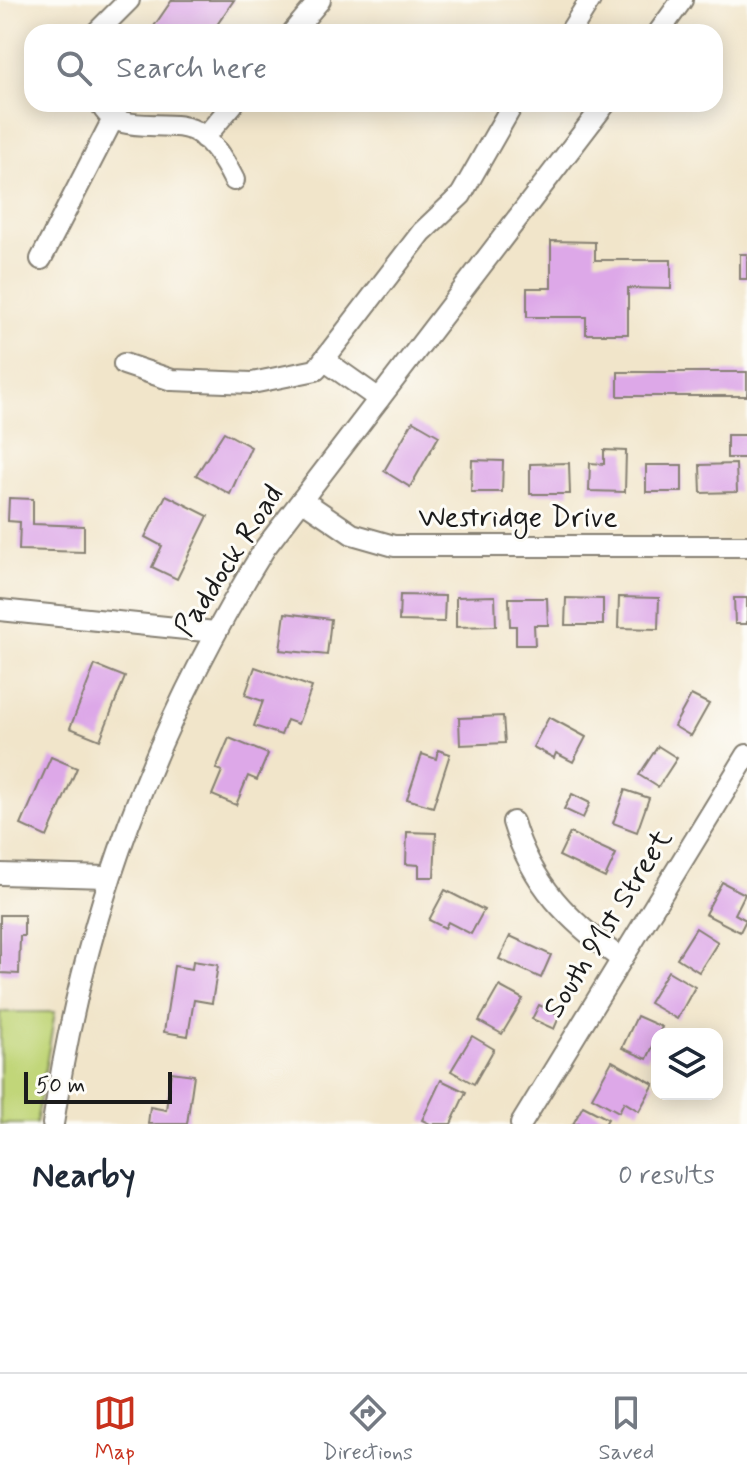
<!DOCTYPE html>
<html lang="en">
<head>
<meta charset="utf-8">
<style>
  :root { --surface:#fff; --page:#f6f6f7; --text:#1f2937; --muted:#747a83; --line:#e0e1e3; --accent:#c8321e }
  body { margin:0; font-family:Mynerve,sans-serif; background:var(--page); color:var(--text) }
  .controls { position:absolute; right:24px; bottom:24px; display:grid; overflow:hidden; border-radius:16px; box-shadow:0 4px 20px #0003 }
  .controls button { width:72px; height:72px; display:grid; place-items:center; padding:0; border:0; border-bottom:2px solid var(--line); background:var(--surface); color:var(--text); font:40px sans-serif }
  .scale { position:absolute; left:24px; bottom:20px; width:148px; box-sizing:border-box; padding-left:8px; border:4px solid #1c1c1c; border-top:0; font-size:22px; line-height:28px; white-space:nowrap; color:#1c1c1c; -webkit-text-stroke:6px #fdfcf7; paint-order:stroke }
  .list { margin:0; padding:0; list-style:none }
  h2 { display:flex; justify-content:space-between; align-items:center; height:104px; margin:0; padding:0 32px; font-size:34px }
  h2 small { font-size:26px; font-weight:400; color:var(--muted) }
  .icon { flex:none; width:44px; height:44px; fill:none; stroke:currentColor; stroke-width:2; stroke-linecap:round; stroke-linejoin:round }
  .map { position:relative; flex:none; width:747px; height:1124px; overflow:hidden }
  .search { position:absolute; background:var(--surface); box-shadow:0 4px 20px #0003; left:24px; right:24px; top:24px; height:88px; display:flex; align-items:center; gap:20px; box-sizing:border-box; padding:0 28px; border-radius:24px; color:var(--muted); font-size:30px }
  .sheet { height:248px; background:var(--surface) }
  nav { display:flex; justify-content:space-around; align-items:center; box-sizing:border-box; height:112px; border-top:2px solid var(--line); background:var(--surface); font-size:22px; color:var(--muted) }
  nav a { display:grid; justify-items:center; gap:4px }
  nav .on { color:var(--accent) }
  .map>svg:first-child { display:block }
  .green { fill:#c1d679; stroke:#6e794a; stroke-width:2 }
  .building { fill:#dda8e8 }
  .lines { fill:none; stroke-linecap:round; stroke-linejoin:round }
  .street-casing { stroke:#868073; stroke-width:24 }
  .street { stroke:#fff; stroke-width:20 }
  .labels { text-anchor:middle; stroke-width:6; stroke-linejoin:round; paint-order:stroke }
  .street-label { font-size:30px; fill:#1c1c1c; stroke:#fdfcf7 }
</style>
</head>
<body>
<div class="map">
<svg width="747" height="1124" viewBox="0 0 747 1124">
  <rect width="100%" height="100%" fill="#fdfcf7"/>
  <filter id="ink" filterUnits="userSpaceOnUse"><feTurbulence type="fractalNoise" baseFrequency=".0125" numOctaves="2"/><feDisplacementMap in="SourceGraphic" scale="16" xChannelSelector="R" yChannelSelector="G"/><feConvolveMatrix kernelMatrix="1 2 1 2 8 2 1 2 1" color-interpolation-filters="sRGB"/></filter>
  <filter id="wash" filterUnits="userSpaceOnUse"><feTurbulence type="fractalNoise" baseFrequency=".006" numOctaves="4" result="noise"/><feDisplacementMap in="SourceGraphic" scale="32" xChannelSelector="R" yChannelSelector="G"/><feGaussianBlur stdDeviation="1.8" result="paint"/><feColorMatrix in="noise" values="0 0 0 0 0 0 0 0 0 0 0 0 0 0 0 0 0 1.4 0 .05"/><feComposite in="paint" operator="in"/></filter>
  <g filter="url(#wash)">
    <rect width="100%" height="100%" fill="#f1e5ca"/>
    <path class="green" d="M0,1012H55L36,1124H0Z"/>
    <g id="blocks">
      <g class="building">
        <path d="M172,0H234L212,32H150Z"/>
        <path d="M551,241L595,242V260H671V289L628,288V334H586V317H527V288H551Z"/>
        <rect x="740" y="254" width="7" height="25"/>
        <rect x="618" y="372" width="129" height="24"/>
        <path d="M413,421L439,436L410,487L384,471Z"/>
        <path d="M224,432L251,447L230,494L196,475Z"/>
        <rect x="727" y="435" width="20" height="23"/>
        <path d="M604,450L626,451L625,492L589,491L590,463L604,464Z"/>
        <path d="M472,460L503,461L502,492H471Z"/>
        <path d="M569,463L570,494H530V464Z"/>
        <path d="M736,464L737,492L701,493L700,465Z"/>
        <rect x="646" y="465" width="36" height="27"/>
        <path d="M166,495L208,516L177,579L152,567L162,546L145,537Z"/>
        <path d="M9,498L33,499V524L84,526V552L19,550L20,522L8,521Z"/>
        <path d="M400,595L445,596L444,622L399,621Z"/>
        <path d="M495,596L496,626L456,627V597Z"/>
        <path d="M619,597L659,598L658,629L618,628Z"/>
        <path d="M509,598H547L548,625H534L535,645H516V626H510Z"/>
        <path d="M566,598L603,599V625H565Z"/>
        <path d="M734,598H747V624H735Z"/>
        <path d="M285,613L331,619L327,655L280,650Z"/>
        <path d="M95,665L125,677L100,740L70,728Z"/>
        <path d="M255,667L312,687L298,724L287,720L281,735L254,726L263,701L245,695Z"/>
        <path d="M691,695L709,704L691,736L674,726Z"/>
        <path d="M503,716L505,743L460,745L459,718Z"/>
        <path d="M549,717L586,737L573,762L556,753L554,758L533,747Z"/>
        <path d="M229,738L268,754L257,780L248,776L236,805L212,795L222,771L216,769Z"/>
        <path d="M658,746L677,758L658,787L639,775Z"/>
        <path d="M438,750L450,754L433,807L407,799L422,754L436,759Z"/>
        <path d="M51,757L77,768L47,837L21,825Z"/>
        <path d="M625,790L649,798L637,832L613,823Z"/>
        <path d="M572,794L590,803L583,818L564,809Z"/>
        <path d="M407,832L436,833L434,877H419V865L406,864Z"/>
        <path d="M570,833L616,854L605,878L559,856Z"/>
        <path d="M722,882L745,894L735,914L746,920L740,932L705,914Z"/>
        <path d="M445,890L484,910L471,934L448,922L445,928L429,920Z"/>
        <path d="M0,915H24V936H20L19,974L0,973Z"/>
        <path d="M696,928L718,942L699,972L677,958Z"/>
        <path d="M510,936L551,955L541,978L499,959Z"/>
        <path d="M193,961L218,965L212,1003L194,1000L188,1036L164,1032L174,966L192,969Z"/>
        <path d="M668,971L695,987L677,1019L649,1003Z"/>
        <path d="M499,986L523,999L502,1034L479,1021Z"/>
        <path d="M539,1005L560,1015L554,1029L532,1019Z"/>
        <path d="M637,1016L662,1027L647,1059L622,1048Z"/>
        <path d="M472,1036L494,1049L474,1084L451,1071Z"/>
        <path d="M612,1061L654,1084L639,1111L624,1102L619,1112L592,1097Z"/>
        <path d="M171,1072L194,1075L187,1124H148L150,1107L166,1110Z"/>
        <path d="M441,1080L466,1092L451,1124H430L422,1120Z"/>
        <path d="M583,1106L608,1119L605,1124H573Z"/>
      </g>
    </g>
  </g>
  <g filter="url(#ink)">
    <use href="#blocks" fill-opacity="0" stroke="#868073" stroke-width="2"/>
    <g class="lines">
      <g class="street-casing">
        <g id="street">
          <path d="M97,32L129,0"/>
          <path d="M293,32L320,0"/>
          <path d="M570,32L590,0"/>
          <path d="M659,32L682,0"/>
          <path d="M101,104C117,140 173,114 200,134C215,144 226,164 234,180"/>
          <path d="M204,138L233,104"/>
          <path d="M41,259L114,117"/>
          <path d="M324,360L379,399"/>
          <path d="M124,364L172,380L252,383L316,370L422,232L461,195L513,104"/>
          <path d="M302,500L352,534L394,546H747"/>
          <path d="M0,610L215,632"/>
          <path d="M513,822C532,885 569,921 620,958"/>
          <path d="M0,874L107,877"/>
          <path d="M53,1124C84,913 153,729 265,548L605,104"/>
          <path d="M521,1124L747,755"/>
        </g>
      </g>
      <use href="#street" class="street"/>
    </g>
  </g>
  <g class="labels">
    <g class="street-label">
      <text x="518" y="526">Westridge Drive</text>
      <text transform="translate(228 560) rotate(-57)" y="10">Paddock Road</text>
      <text transform="translate(607 923) rotate(-58)" y="10">South 91st Street</text>
    </g>
  </g>
</svg>
<div class="controls">
<button><svg class="icon" aria-label="layers" viewBox="0 0 24 24"><path d="M12 4l9 5-9 5-9-5zM3 14l9 5 9-5"/></svg></button>
</div>
<div class="scale">50 m</div>
<div class="search"><svg class="icon" aria-label="search" viewBox="0 0 24 24"><circle cx="10" cy="10" r="6"/><path d="M15 15l6 6"/></svg>Search here</div>
</div>
<section class="sheet">
<h2>Nearby<small>0 results</small></h2>
<ul class="list">
</ul>
</section>
<nav>
<a class="on"><svg class="icon" aria-label="map" viewBox="0 0 24 24"><path d="M3 6l6-2 6 2 6-2v14l-6 2-6-2-6 2zM9 4v14M15 6v14"/></svg>Map</a>
<a><svg class="icon" aria-label="directions" viewBox="0 0 24 24"><path d="M12 3l9 9-9 9-9-9zM9 14v-3h6M13 9l2 2-2 2"/></svg>Directions</a>
<a><svg class="icon" aria-label="saved" viewBox="0 0 24 24"><path d="M7 4h10v16l-5-4-5 4z"/></svg>Saved</a>
</nav>
</body>
</html>
